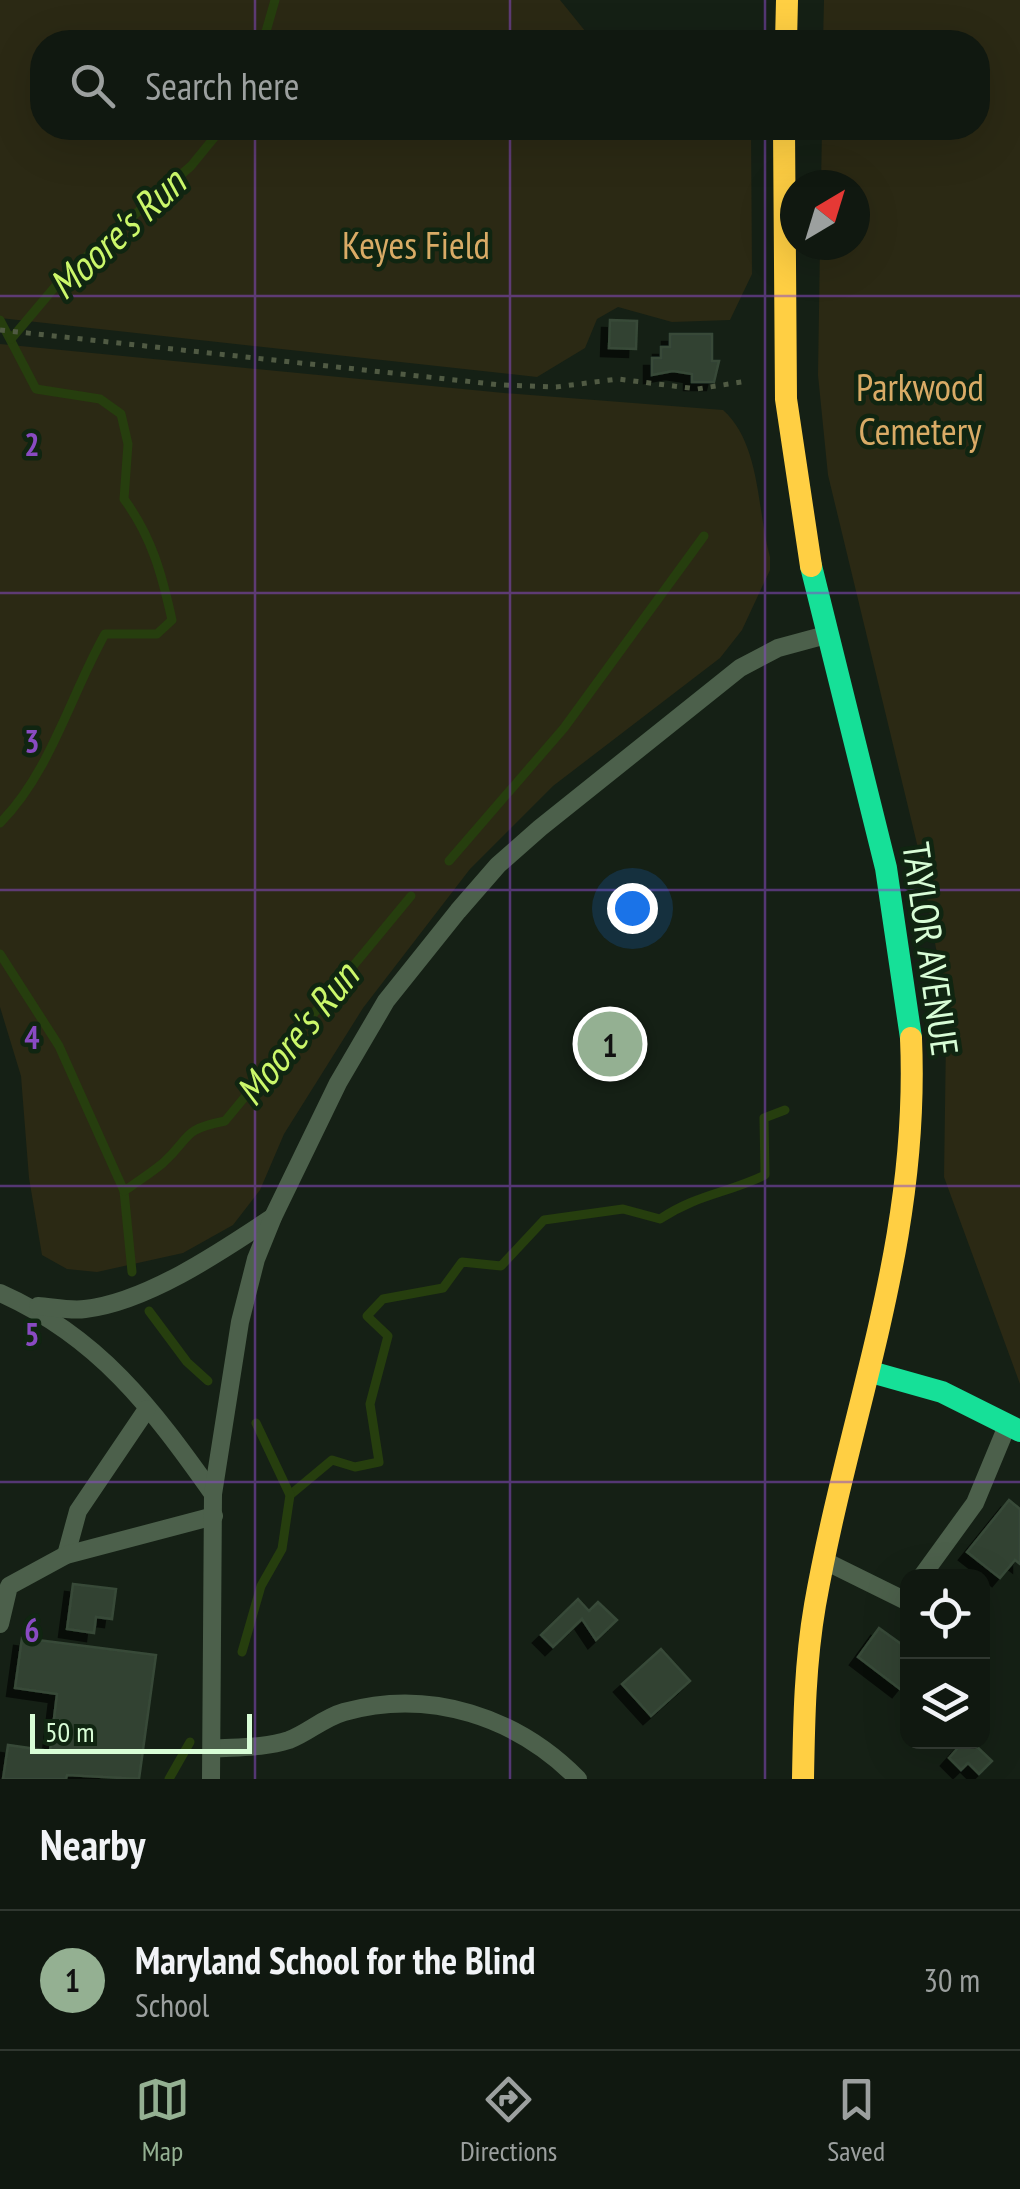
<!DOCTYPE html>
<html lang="en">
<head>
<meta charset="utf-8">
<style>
  :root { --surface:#101810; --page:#192119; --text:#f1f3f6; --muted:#9ca09f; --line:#303730; --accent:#94b092 }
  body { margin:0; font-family:"PT Sans Narrow",sans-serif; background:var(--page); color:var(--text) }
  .controls { position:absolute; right:30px; bottom:30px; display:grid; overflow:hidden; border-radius:20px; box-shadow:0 10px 40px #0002 }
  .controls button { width:90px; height:90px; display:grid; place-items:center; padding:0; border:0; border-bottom:2px solid var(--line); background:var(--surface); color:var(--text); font:50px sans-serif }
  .compass { position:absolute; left:780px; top:170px; width:90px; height:90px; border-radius:50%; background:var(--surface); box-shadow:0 10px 40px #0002; rotate:38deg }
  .scale { position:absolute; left:30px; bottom:25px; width:222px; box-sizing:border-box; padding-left:10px; border:5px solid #d8fdd6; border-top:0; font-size:28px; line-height:35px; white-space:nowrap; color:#d8fdd6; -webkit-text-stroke:8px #102511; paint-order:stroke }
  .you { position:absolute; left:632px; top:908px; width:35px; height:35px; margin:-25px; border:8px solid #fff; border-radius:50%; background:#1a73e8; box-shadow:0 0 0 15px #1a73e833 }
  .badge { display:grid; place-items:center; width:65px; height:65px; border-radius:50%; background:var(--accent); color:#111; font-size:32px; font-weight:700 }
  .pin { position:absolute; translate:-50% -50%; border:5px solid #fff; box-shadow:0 2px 10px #0006 }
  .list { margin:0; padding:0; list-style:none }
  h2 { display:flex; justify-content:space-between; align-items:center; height:130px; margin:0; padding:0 40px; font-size:42px }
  h2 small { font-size:32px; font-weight:400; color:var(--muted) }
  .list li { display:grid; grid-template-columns:65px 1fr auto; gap:30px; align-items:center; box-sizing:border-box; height:140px; padding:0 40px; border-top:2px solid var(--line) }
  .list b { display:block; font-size:38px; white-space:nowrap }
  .list p { margin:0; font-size:32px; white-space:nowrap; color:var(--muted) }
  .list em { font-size:32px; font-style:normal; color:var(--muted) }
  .icon { flex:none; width:55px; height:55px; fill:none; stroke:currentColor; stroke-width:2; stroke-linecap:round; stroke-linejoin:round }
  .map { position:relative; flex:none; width:1020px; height:1779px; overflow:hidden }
  .search { position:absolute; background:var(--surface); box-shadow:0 10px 40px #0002; left:30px; right:30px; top:30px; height:110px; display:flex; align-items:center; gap:25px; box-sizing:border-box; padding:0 35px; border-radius:40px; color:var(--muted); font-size:38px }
  .sheet { height:270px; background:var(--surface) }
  nav { display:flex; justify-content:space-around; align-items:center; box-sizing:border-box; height:140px; border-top:2px solid var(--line); background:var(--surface); font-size:28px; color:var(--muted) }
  nav a { display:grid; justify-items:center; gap:5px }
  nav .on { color:var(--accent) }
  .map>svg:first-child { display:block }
  .green { fill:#2b2914 }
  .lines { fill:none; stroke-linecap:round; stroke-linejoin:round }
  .stream { stroke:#263e0e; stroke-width:9 }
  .building { fill:#334233; stroke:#374a38; stroke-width:2.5; filter:url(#shadow) }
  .path { stroke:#505a43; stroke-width:5; stroke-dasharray:5 8; stroke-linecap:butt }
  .lane { stroke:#4c604b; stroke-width:18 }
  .fast { stroke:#16e098; stroke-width:22 }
  .slow { stroke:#ffcf43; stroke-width:22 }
  .grid { fill:none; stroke:#894bc2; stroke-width:2.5; stroke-opacity:0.55 }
  .labels { text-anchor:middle; stroke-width:9; stroke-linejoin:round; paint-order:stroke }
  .park-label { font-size:38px; fill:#d9ab66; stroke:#102511 }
  .street-label { font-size:38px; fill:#d8fdd6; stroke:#102511 }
  .water-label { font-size:40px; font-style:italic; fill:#cbf76a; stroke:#102511 }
  .grid-label { font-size:32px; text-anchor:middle; font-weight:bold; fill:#894bc2; stroke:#102511; stroke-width:9; stroke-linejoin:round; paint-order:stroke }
</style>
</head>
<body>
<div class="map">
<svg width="1020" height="1779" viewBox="0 0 1020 1779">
  <defs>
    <filter id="shadow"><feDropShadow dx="-8" dy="8" stdDeviation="0" flood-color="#0009"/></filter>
  </defs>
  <rect width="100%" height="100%" fill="#152015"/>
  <g class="green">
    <path d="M0,0H560L590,37L601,42H42V128H751L752,274L730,320L672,322L618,307L597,319L585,348L537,377L0,318Z"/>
    <path d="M824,0H1020V1384L944,1177L946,1038L942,982L918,848L828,475L818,375L820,245H855V185H821L822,128H978V42H823Z"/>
    <path d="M0,344L504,393L723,410C761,444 757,511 770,557V570L742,630L720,658L553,786L470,869L363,1008L284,1134L260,1190L233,1225L183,1253L97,1272L67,1269L42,1255L29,1178L21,1076L0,1007Z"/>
  </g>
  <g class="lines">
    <g class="stream">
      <path d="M263,42L275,0"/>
      <path d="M0,320L36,389L100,399L121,414L128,444L124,499C152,537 162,575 172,620L157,634H105C71,694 50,773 0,823"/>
      <path d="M11,339L65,275L191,166L222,128"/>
      <path d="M449,861L564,728L704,536"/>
      <path d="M0,954L59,1046L124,1191L132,1272"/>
      <path d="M124,1191C137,1182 151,1173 163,1163C192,1137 180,1130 225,1121L411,896"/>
      <path d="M149,1311L187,1362L208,1381"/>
      <path d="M290,1495L332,1460L355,1467L379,1462L370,1404L388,1336L367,1316L383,1299L443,1288L462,1262L501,1266L544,1220L623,1209L660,1219C698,1194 725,1194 765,1175L764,1118L785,1110"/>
      <path d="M242,1652L261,1586L282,1549L290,1495L256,1423"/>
      <path d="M169,1779L190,1742"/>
    </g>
  </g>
  <g class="building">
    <path d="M610,320L637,321L636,349L609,348Z"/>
    <path d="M670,334H712V361H719L714,382H692V374L673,371L652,375V358H661V347H670Z"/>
    <path d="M1009,1500L1020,1509V1564L1015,1560L1000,1578L967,1552Z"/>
    <path d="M73,1584L116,1589L112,1619L96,1617L94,1633L67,1629Z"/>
    <path d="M578,1599L589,1611L598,1602L617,1620L596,1640L582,1619L553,1647L541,1635Z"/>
    <path d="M879,1628L908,1649V1679L900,1689L858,1657Z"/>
    <path d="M22,1638L156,1655L139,1779L67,1775L66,1779H3L8,1745L50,1751L57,1694L15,1688Z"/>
    <path d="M661,1649L690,1681L651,1716L622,1684Z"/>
    <path d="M963,1742H972L992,1761L979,1774L968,1763L961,1770L949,1758Z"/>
  </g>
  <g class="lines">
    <path class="path" d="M0,330L501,385L556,387L618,379L697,389L748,381"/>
    <g class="lane">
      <path d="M0,1293C99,1337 152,1408 213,1494"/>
      <path d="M38,1306C52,1307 70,1311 85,1309C147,1302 222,1251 273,1217"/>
      <path d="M66,1555L78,1511L147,1409"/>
      <path d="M827,1562L904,1600L908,1596"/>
      <path d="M922,1576L975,1503L1007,1426"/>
      <path d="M0,1624L9,1586L66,1555L214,1516"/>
      <path d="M212,1749C237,1747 264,1748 289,1740C308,1733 323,1718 344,1712C430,1688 517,1717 578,1779"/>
      <path d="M211,1779L213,1494L240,1322L256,1259L273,1217L338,1083L386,1001L458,911L498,865L540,828L740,668L778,648L826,635"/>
    </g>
    <g class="fast">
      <path d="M811,566L886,868L911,1038"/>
      <path d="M871,1372L942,1392L1020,1431"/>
    </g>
    <g class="slow">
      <path d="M786,42L787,0"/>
      <path d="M784,128L786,399L811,566"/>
      <path d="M803,1779C804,1720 805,1663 815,1605C850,1407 920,1245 911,1038"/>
    </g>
  </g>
  <path class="grid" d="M255,0V42M510,0V42M765,0V42M255,128V1779M510,128V1779M765,128V1779M0,296H1020M0,593H1020M0,890H1020M0,1186H1020M0,1482H1020"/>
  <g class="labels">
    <g class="park-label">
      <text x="416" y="259">Keyes Field</text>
      <text x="920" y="401">Parkwood<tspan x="920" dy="44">Cemetery</tspan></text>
    </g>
    <g class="street-label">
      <text transform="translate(930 949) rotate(82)" y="13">TAYLOR AVENUE</text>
    </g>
    <g class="water-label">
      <text transform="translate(117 234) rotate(-43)" y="14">Moore's Run</text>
      <text transform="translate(297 1034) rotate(-51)" y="14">Moore's Run</text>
    </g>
  </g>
  <g class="grid-label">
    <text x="32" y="456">2</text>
    <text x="32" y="753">3</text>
    <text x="32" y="1049">4</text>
    <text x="32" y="1346">5</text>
    <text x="32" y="1642">6</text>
  </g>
</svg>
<div class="controls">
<button><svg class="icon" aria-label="locate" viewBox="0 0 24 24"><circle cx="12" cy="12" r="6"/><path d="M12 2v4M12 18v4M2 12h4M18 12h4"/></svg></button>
<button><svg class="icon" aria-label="layers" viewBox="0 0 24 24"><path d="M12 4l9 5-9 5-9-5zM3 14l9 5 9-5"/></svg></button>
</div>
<svg class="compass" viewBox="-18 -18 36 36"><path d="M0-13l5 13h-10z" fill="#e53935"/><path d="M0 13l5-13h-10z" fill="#9ca09f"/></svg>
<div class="scale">50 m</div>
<div class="you"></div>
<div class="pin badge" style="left:610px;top:1044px">1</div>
<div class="search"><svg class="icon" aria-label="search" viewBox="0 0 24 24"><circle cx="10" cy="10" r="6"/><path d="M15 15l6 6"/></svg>Search here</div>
</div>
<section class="sheet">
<h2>Nearby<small></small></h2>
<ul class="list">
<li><span class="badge">1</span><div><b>Maryland School for the Blind</b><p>School</p></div><em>30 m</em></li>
</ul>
</section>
<nav>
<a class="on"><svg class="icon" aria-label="map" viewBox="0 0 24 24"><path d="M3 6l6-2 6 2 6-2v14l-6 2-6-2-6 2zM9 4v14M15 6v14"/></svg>Map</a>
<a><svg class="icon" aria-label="directions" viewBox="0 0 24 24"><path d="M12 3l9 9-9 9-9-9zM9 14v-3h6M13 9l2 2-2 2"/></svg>Directions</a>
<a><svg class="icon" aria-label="saved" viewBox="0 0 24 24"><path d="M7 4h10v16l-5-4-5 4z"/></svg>Saved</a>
</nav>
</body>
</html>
